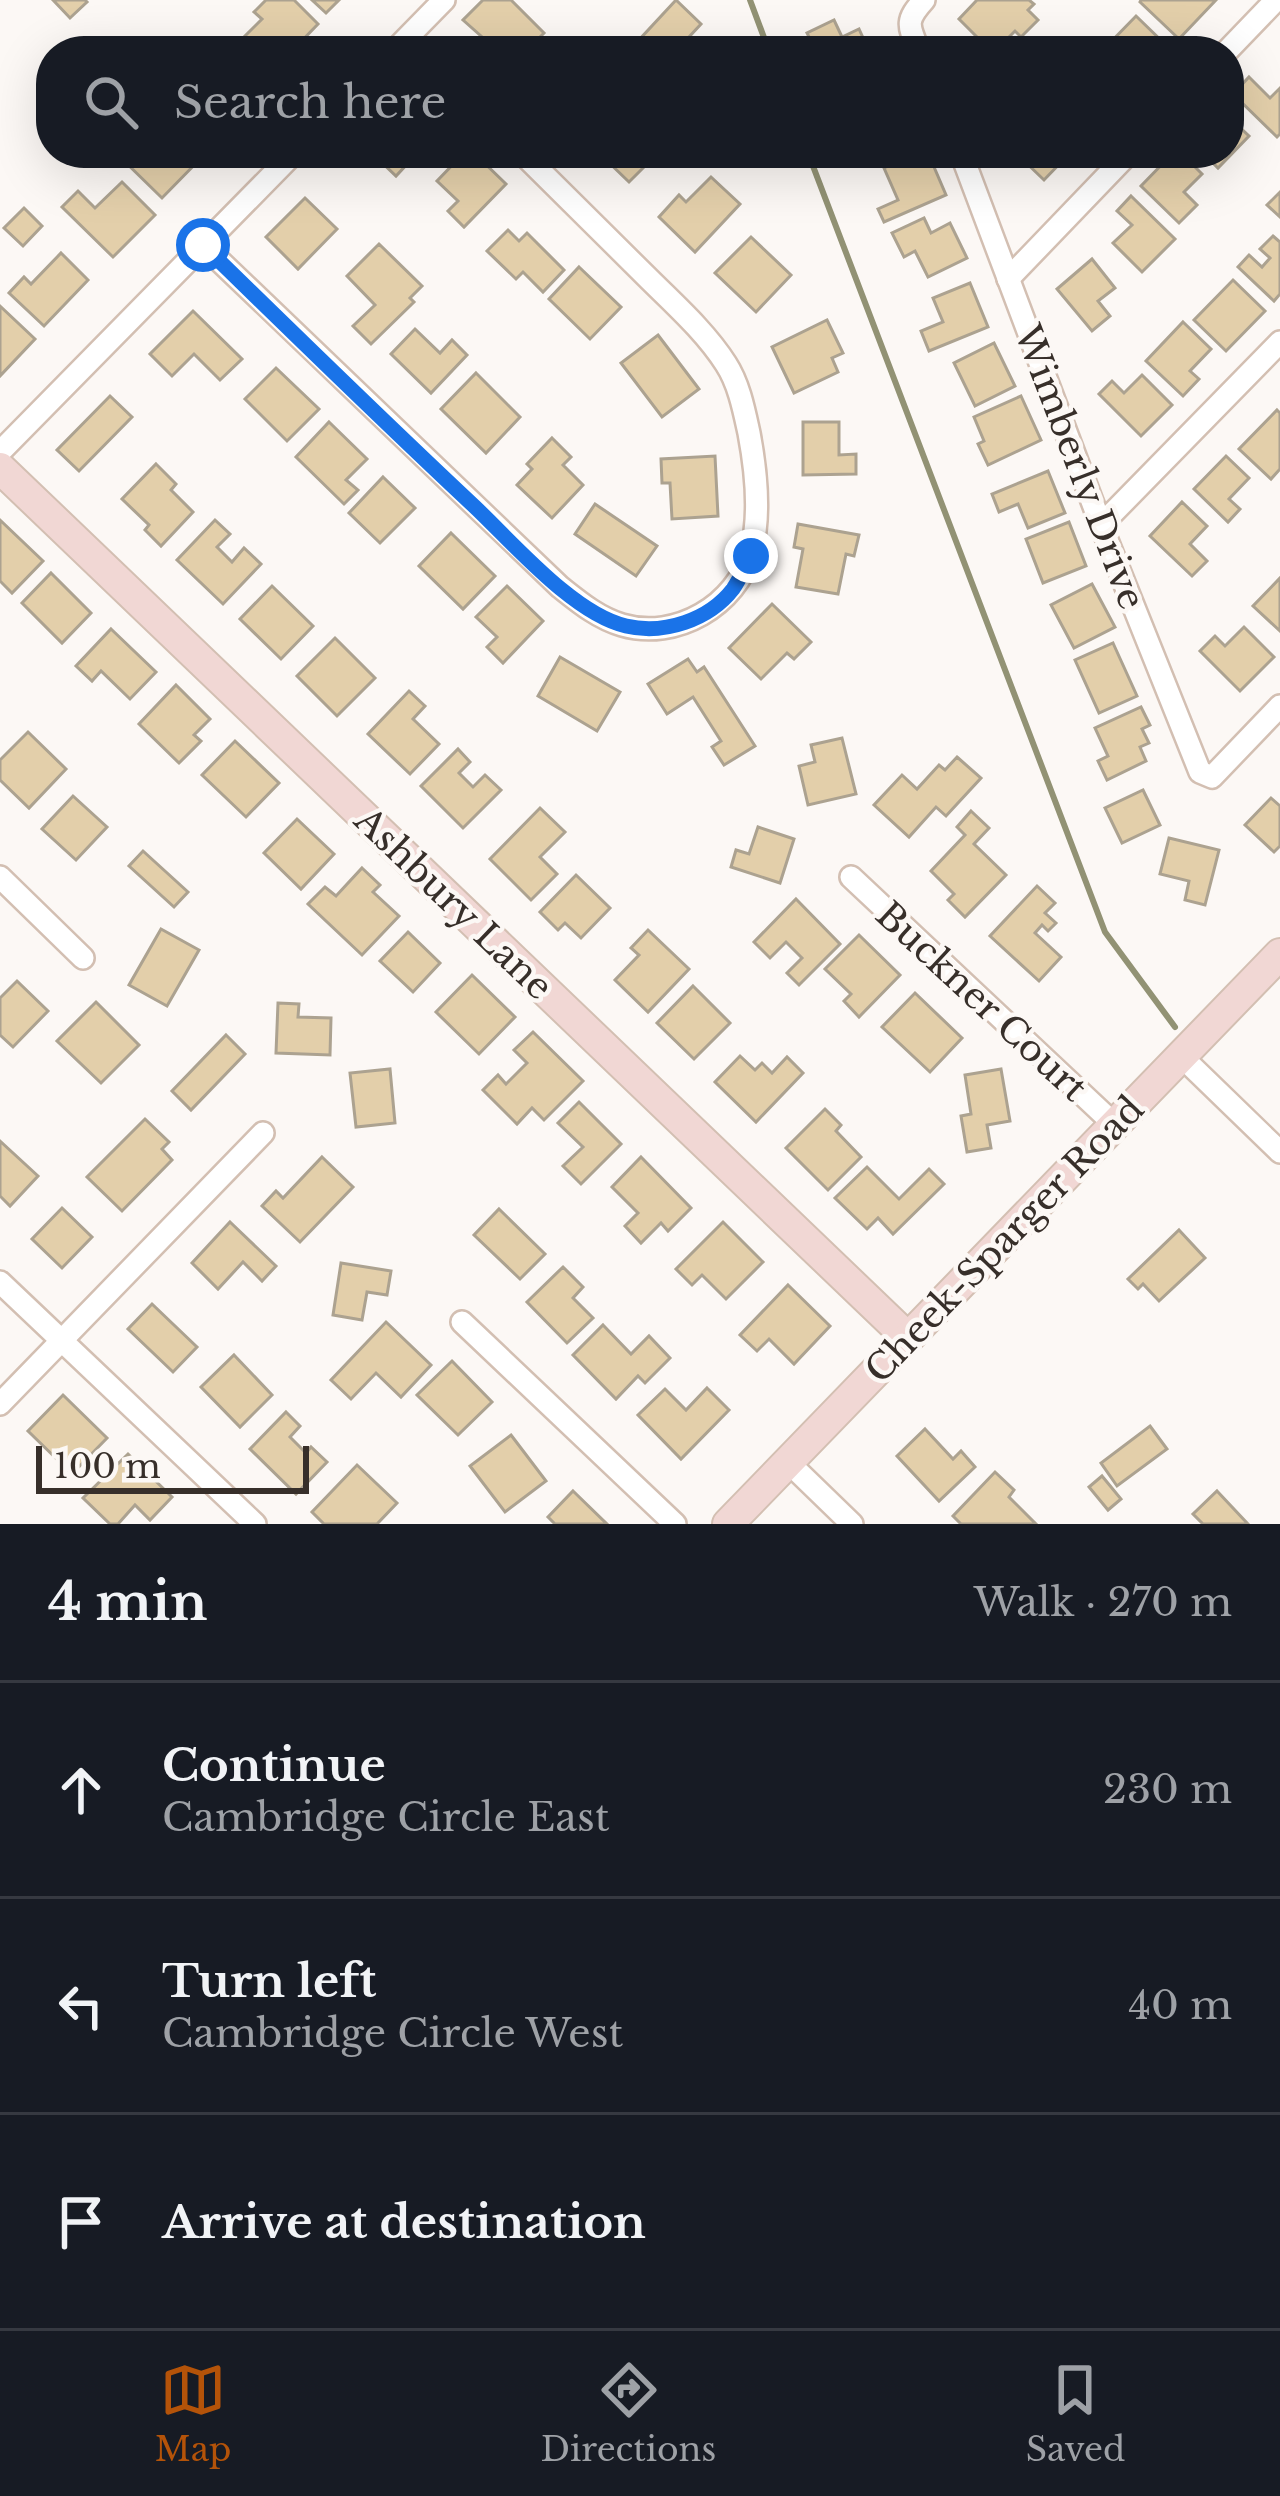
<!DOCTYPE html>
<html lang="en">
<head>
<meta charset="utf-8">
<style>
  :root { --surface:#171b24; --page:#20242c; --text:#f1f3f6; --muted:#9ea1a6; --line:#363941; --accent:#b45309 }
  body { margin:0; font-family:"Libre Baskerville",serif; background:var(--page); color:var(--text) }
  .scale { position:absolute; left:36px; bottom:30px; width:273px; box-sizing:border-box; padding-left:12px; border:6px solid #372f2a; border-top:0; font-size:33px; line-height:42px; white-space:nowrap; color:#372f2a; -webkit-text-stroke:9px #fcf8f5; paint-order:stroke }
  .stop { position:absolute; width:36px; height:36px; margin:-27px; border:9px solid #1a73e8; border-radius:50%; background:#fff }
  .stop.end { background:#1a73e8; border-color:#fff; box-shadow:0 3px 12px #0008 }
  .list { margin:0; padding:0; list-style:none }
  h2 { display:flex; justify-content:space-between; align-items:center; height:156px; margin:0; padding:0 48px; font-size:51px }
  h2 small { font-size:39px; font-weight:400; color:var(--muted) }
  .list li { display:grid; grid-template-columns:78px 1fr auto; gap:36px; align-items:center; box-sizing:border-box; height:216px; padding:0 48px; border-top:3px solid var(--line) }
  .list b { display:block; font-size:45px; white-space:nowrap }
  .list p { margin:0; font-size:39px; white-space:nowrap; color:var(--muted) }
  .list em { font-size:39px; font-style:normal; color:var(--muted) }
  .icon { flex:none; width:66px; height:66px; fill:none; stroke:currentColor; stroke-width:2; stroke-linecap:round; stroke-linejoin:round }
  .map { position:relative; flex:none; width:1280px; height:1524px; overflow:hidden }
  .search { position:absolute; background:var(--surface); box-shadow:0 12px 48px #0002; left:36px; right:36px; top:36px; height:132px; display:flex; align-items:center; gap:30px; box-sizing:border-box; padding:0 42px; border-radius:48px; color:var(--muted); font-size:45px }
  .sheet { height:804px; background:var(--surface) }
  nav { display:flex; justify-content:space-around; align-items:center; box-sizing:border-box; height:168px; border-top:3px solid var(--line); background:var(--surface); font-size:33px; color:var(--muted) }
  nav a { display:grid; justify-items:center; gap:6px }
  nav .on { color:var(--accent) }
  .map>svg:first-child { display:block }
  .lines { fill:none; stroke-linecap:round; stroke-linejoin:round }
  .stream { stroke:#929274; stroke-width:6 }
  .building { fill:#e3cfaa; stroke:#aca290; stroke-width:3 }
  .street-casing { stroke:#d3bfb2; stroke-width:26 }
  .secondary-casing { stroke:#d3bfb2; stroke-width:34 }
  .street { stroke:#fff; stroke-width:21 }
  .secondary { stroke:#f1d7d4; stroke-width:30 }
  .route { stroke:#1a73e8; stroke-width:15 }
  .labels { text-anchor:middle; stroke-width:9; stroke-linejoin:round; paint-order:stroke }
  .street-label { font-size:36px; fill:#372f2a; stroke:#fcf8f5 }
</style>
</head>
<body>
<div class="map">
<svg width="1280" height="1524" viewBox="0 0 1280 1524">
  <rect width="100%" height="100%" fill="#fcf8f5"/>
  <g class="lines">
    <g class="stream">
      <path d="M750,0L769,51"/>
      <path d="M808,153L1105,932L1175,1027"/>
    </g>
  </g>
  <g class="building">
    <path d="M53,0H85L87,2L70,18Z"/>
    <path d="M266,0H294L318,24L292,51H259L244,37L262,19L254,12Z"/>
    <path d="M312,0H339L326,13Z"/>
    <path d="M483,0H511L544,33L526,51H498L463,20Z"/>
    <path d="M676,0L701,24L676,51H649L638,41Z"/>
    <path d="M977,0H1029L1034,4L1028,10L1038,20L1021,37L1015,31L995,51H991L959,19Z"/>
    <path d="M1141,0H1216L1179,39L1140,2Z"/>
    <path d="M1136,16L1170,49L1168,51H1102Z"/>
    <path d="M834,20L842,37L859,29L869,51H816L807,33Z"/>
    <path d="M1249,77L1270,98L1280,88V134L1277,137L1233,94Z"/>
    <path d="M1229,117L1249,136L1218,168L1203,153H1229Z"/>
    <path d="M202,153L204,155L162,198L117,154Z"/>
    <path d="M372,153H402L410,161L396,176Z"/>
    <path d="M464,153H474L506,184L464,227L448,211L458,201L437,181Z"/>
    <path d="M599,153H658L629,182Z"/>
    <path d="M918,153H928L946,195L884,222L878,209L898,200L884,168Z"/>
    <path d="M1016,153H1070L1044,180Z"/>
    <path d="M1173,153H1181L1202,174L1184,192L1197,205L1179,223L1141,186Z"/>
    <path d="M711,177L740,204L695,252L659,217L679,195L686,202Z"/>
    <path d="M122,182L155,215L113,257L62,207L78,191L95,208Z"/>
    <path d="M1280,192V217L1267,205Z"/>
    <path d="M1131,196L1175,239L1142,272L1113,243L1132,225L1117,211Z"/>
    <path d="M305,198L337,229L298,269L266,237Z"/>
    <path d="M24,208L42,226L23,246L4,228Z"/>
    <path d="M924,218L931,233L950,223L967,258L928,277L915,251L904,257L892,233Z"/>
    <path d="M508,230L519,241L527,233L564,270L543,292L523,272L516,279L487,251Z"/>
    <path d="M1273,236L1280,242V294L1274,301L1238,267L1249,255L1262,267L1270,258L1260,249Z"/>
    <path d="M751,237L791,275L756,312L715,273Z"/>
    <path d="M379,244L422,286L410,298L414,302L371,344L353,326L375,305L347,276Z"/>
    <path d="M61,253L88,280L44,326L9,293L24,277L31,284Z"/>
    <path d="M1092,259L1115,288L1098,301L1110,316L1092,331L1057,289Z"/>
    <path d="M579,267L621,307L590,339L549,299Z"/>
    <path d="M1233,280L1265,311L1226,351L1194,320Z"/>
    <path d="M970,283L988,327L929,351L921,331L943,322L933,298Z"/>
    <path d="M0,306L35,339L0,376Z"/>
    <path d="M193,311L242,359L220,380L194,354L172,376L150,354Z"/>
    <path d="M827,320L843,353L832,358L838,372L794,393L772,347Z"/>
    <path d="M1183,322L1211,349L1190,371L1199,379L1183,396L1146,361Z"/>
    <path d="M415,329L440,353L452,340L467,355L431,393L391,354Z"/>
    <path d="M658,335L699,389L662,417L621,363Z"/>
    <path d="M994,343L1015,386L975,406L954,363Z"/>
    <path d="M276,368L319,409L287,441L245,399Z"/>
    <path d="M476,373L520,417L486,453L441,409Z"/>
    <path d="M1142,375L1172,405L1141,436L1099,394L1112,381L1124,393Z"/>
    <path d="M110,396L132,417L79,471L57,450Z"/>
    <path d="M1021,396L1041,440L988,465L978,444L984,441L974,417Z"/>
    <path d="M1277,410L1280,413V469L1271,479L1239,449Z"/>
    <path d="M329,422L367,459L346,480L358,490L344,504L296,457Z"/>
    <path d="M803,422H839V455L856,454V474L803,475Z"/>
    <path d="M552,438L571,457L563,465L583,485L552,518L517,485L532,469L527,464Z"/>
    <path d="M715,456L718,516L672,519L670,483H662L661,459Z"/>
    <path d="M1226,456L1249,478L1229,499L1240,509L1228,522L1194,489Z"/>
    <path d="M156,464L176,484L171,490L193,512L161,546L145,530L149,525L122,499Z"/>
    <path d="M1048,471L1065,513L1028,528L1018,504L999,512L992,494Z"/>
    <path d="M383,477L415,508L380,543L349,513Z"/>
    <path d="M1182,502L1207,526L1190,544L1207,561L1192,576L1150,536Z"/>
    <path d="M595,504L657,546L636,576L575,534Z"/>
    <path d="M0,520L43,561L12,593L0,581Z"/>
    <path d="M215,520L230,534L217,547L232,562L244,548L261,564L223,604L177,560Z"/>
    <path d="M1069,522L1086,566L1043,583L1026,539Z"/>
    <path d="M798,524L859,535L854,556L846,554L838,594L796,587L803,549L794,547Z"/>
    <path d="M451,533L495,576L463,609L419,566Z"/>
    <path d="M51,573L91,613L62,643L22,603Z"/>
    <path d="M1280,578V631L1253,606Z"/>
    <path d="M1092,584L1115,627L1074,648L1051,605Z"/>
    <path d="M272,586L313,626L281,659L240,619Z"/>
    <path d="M507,586L543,621L503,663L487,647L497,637L476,617Z"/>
    <path d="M772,604L811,642L794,659L787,653L761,679L729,648Z"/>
    <path d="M1244,627L1274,657L1240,691L1200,651L1215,636L1225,646Z"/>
    <path d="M111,629L156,672L130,699L101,671L92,681L76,666Z"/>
    <path d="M335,638L375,678L337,716L297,676Z"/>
    <path d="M1113,643L1137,696L1099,713L1075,660Z"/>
    <path d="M560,657L620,692L597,731L538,696Z"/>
    <path d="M688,659L697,672L704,667L755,746L724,765L712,747L721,741L693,697L667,714L648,684Z"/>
    <path d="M176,685L210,719L194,735L201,741L179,763L139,724Z"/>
    <path d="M409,691L425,706L413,719L439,744L410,774L368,734Z"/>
    <path d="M1141,707L1150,725L1142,729L1149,743L1140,747L1146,761L1107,780L1098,761L1108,756L1095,728Z"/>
    <path d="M28,732L66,769L29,808L0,780V760Z"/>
    <path d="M842,738L856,794L808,805L799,766L815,762L811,745Z"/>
    <path d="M235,741L279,783L246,817L202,775Z"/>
    <path d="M458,749L470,762L459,773L473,787L485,775L501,790L463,828L421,786Z"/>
    <path d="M957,757L981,778L946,816L936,807L909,837L874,805L902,775L917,789L939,765L945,770Z"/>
    <path d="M1143,790L1160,825L1122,843L1105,808Z"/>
    <path d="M73,796L107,827L76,860L42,829Z"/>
    <path d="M1271,798L1280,806V846L1274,852L1245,825Z"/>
    <path d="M540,808L565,832L540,857L557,874L531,900L490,859Z"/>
    <path d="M971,811L989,828L974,844L1006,875L965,917L948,900L954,894L931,871L965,835L957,827Z"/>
    <path d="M297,819L334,854L301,889L264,853Z"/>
    <path d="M758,827L794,839L780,883L731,867L736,850L749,854Z"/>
    <path d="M1169,838L1219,850L1205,905L1185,900L1189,881L1160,874Z"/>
    <path d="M143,851L188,892L174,907L129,866Z"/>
    <path d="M362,868L380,885L373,892L399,916L362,955L308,904L325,887L336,896Z"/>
    <path d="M576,875L610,908L581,938L565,923L558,930L540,912Z"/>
    <path d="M1037,886L1055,903L1045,913L1056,923L1048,931L1042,925L1035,933L1061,957L1039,981L990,936Z"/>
    <path d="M796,899L840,944L799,985L787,973L802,958L786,942L770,958L754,942Z"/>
    <path d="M161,929L199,950L167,1006L129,985Z"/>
    <path d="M648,930L689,969L648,1012L615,980L639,955L631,948Z"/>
    <path d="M408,932L440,963L413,992L380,961Z"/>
    <path d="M859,935L900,975L859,1017L844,1001L851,994L825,969Z"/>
    <path d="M472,975L515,1017L479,1054L436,1012Z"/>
    <path d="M17,981L48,1011L13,1047L0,1035V998Z"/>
    <path d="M693,986L730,1023L694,1059L657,1023Z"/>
    <path d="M915,993L962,1038L930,1072L882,1027Z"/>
    <path d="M96,1002L139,1045L101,1083L57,1041Z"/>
    <path d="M278,1003L299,1004L298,1017L331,1018L330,1055L276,1053Z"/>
    <path d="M533,1032L583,1081L544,1120L532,1108L517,1124L483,1090L498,1075L506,1084L527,1063L514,1050Z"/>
    <path d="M226,1035L245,1054L191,1110L172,1091Z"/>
    <path d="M740,1056L755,1070L762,1063L772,1073L787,1057L803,1073L756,1122L715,1082Z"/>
    <path d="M390,1069L395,1123L356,1127L350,1073Z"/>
    <path d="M1001,1069L1010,1121L987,1125L991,1148L967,1152L961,1116L971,1114L965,1075Z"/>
    <path d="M579,1102L621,1144L581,1184L563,1166L583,1147L558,1123Z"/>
    <path d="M825,1109L841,1125L836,1131L861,1157L828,1190L786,1148Z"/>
    <path d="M145,1119L169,1142L162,1149L172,1160L122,1211L87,1177Z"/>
    <path d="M0,1141L38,1176L10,1206L0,1196Z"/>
    <path d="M322,1157L353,1187L300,1242L262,1206L276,1191L283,1198Z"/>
    <path d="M641,1157L691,1208L668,1231L661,1223L641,1243L625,1226L638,1213L612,1187Z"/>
    <path d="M867,1167L899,1199L929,1169L944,1184L893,1234L878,1218L867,1229L835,1198Z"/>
    <path d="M62,1208L92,1237L62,1268L32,1239Z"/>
    <path d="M499,1209L545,1254L520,1279L474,1235Z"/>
    <path d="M230,1222L276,1266L262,1281L243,1262L218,1289L192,1263Z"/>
    <path d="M723,1222L763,1262L726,1299L702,1275L692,1285L676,1269Z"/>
    <path d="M1179,1230L1205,1258L1159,1301L1143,1284L1138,1289L1128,1279Z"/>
    <path d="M341,1263L391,1271L387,1295L367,1292L362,1320L333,1315Z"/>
    <path d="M563,1267L583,1287L573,1298L593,1318L567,1343L527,1302Z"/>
    <path d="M788,1285L830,1326L794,1364L769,1339L757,1351L740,1335Z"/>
    <path d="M152,1304L197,1347L173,1372L128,1329Z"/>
    <path d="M386,1322L431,1365L401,1397L376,1373L351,1399L331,1380Z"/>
    <path d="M603,1325L631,1354L649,1336L670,1358L645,1383L638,1376L616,1399L573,1355Z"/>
    <path d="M234,1355L272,1395L240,1427L201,1387Z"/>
    <path d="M452,1361L492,1402L458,1435L417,1395Z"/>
    <path d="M707,1388L729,1410L681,1459L638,1415L665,1389L686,1410Z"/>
    <path d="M63,1395L107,1438L72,1474L28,1431Z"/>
    <path d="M286,1412L300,1426L290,1437L306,1453L311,1447L327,1462L296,1494L250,1449Z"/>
    <path d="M1150,1426L1167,1449L1117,1486L1101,1463Z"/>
    <path d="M925,1429L953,1459L961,1451L975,1467L939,1501L897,1456Z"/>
    <path d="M511,1435L546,1481L505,1512L470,1466Z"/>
    <path d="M128,1454L172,1497L150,1520L135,1505L118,1524H110L83,1498Z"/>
    <path d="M357,1465L397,1503L377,1524H324L312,1512Z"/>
    <path d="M995,1472L1014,1490L1009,1497L1036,1524H961L953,1516Z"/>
    <path d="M1102,1476L1121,1499L1108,1510L1089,1487Z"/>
    <path d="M573,1491L607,1524H555L548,1517Z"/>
    <path d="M1217,1491L1248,1524H1203L1193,1514Z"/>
  </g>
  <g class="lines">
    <g class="street-casing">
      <g id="street">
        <path d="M394,51L444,0"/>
        <path d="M919,51C908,25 905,21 924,0"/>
        <path d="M1227,51L1276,0"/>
        <path d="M961,153L1101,525L1200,772L1212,777L1280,706"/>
        <path d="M203,245L560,587C579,602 598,618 622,625C676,641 737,605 751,552C761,515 756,470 749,433C744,410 739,384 726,364C705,331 673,303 646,276C605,235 563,194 522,153"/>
        <path d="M1008,279L1129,153"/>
        <path d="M0,452L294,153"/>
        <path d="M1101,525L1280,342"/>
        <path d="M0,877L83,958"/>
        <path d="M851,877L1114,1124"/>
        <path d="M1181,1056L1280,1152"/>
        <path d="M0,1282L255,1524"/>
        <path d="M462,1322L675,1524"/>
        <path d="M0,1404L263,1133"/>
        <path d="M788,1462L852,1524"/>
      </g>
    </g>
    <g class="secondary-casing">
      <g id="secondary">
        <path d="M0,468L908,1338"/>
        <path d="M728,1524L1280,954"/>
      </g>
    </g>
    <use href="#street" class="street"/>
    <use href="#secondary" class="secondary"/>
  </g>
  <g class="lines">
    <path class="route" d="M203,245C293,333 383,421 475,507C514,544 574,614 626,626C664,635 709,620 733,589C740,579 745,567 751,556"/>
  </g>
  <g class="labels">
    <g class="street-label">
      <text transform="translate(1080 467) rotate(69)" y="13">Wimberly Drive</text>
      <text transform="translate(454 903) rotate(44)" y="13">Ashbury Lane</text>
      <text transform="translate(982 1001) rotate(43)" y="13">Buckner Court</text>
      <text transform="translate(1004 1239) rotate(-46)" y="13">Cheek-Sparger Road</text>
    </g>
  </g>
</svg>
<div class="scale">100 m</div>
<div class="stop" style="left:203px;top:245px"></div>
<div class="stop end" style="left:751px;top:556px"></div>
<div class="search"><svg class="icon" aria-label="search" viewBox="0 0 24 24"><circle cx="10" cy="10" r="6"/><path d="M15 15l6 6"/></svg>Search here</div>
</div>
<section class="sheet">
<h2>4 min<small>Walk · 270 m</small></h2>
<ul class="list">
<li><svg class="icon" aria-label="ahead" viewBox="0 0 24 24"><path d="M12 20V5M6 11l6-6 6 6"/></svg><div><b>Continue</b><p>Cambridge Circle East</p></div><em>230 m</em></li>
<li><svg class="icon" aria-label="left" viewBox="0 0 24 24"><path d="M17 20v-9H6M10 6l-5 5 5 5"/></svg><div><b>Turn left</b><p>Cambridge Circle West</p></div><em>40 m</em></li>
<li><svg class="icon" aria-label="arrive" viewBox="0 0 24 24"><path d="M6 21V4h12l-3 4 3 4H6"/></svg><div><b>Arrive at destination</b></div></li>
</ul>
</section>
<nav>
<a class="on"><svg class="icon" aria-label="map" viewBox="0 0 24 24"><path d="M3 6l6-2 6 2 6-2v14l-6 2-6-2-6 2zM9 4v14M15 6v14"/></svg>Map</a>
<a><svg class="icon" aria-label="directions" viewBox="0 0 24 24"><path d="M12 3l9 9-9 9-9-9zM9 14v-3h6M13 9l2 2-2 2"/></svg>Directions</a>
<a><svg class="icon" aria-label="saved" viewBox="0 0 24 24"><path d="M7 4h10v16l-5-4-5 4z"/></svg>Saved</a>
</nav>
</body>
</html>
